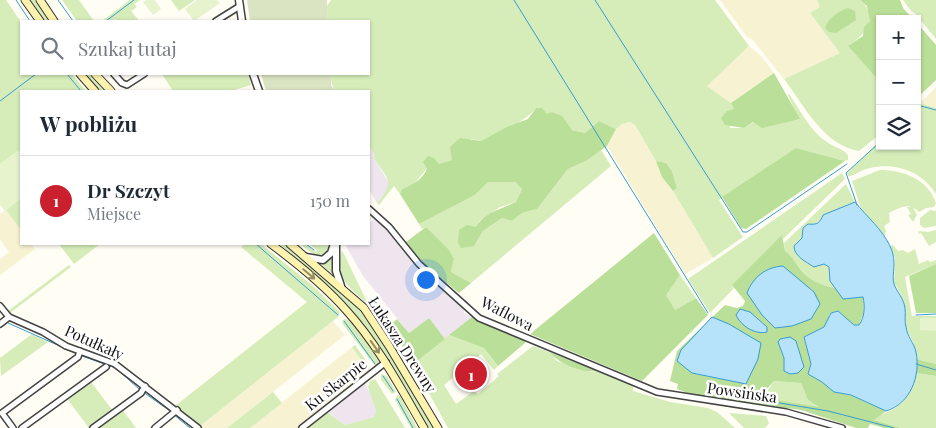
<!DOCTYPE html>
<html lang="pl">
<head>
<meta charset="utf-8">
<style>
  :root { --surface:#fff; --page:#f2f2f3; --text:#1f2937; --muted:#747a83; --line:#e0e1e3; --accent:#ca1f2d }
  body { margin:0; font-family:"Playfair Display",serif; background:var(--page); color:var(--text) }
  .controls { position:absolute; right:15px; top:15px; display:grid; overflow:hidden; border-radius:0px; box-shadow:0 1px 4px #0004 }
  .controls button { width:45px; height:45px; display:grid; place-items:center; padding:0; border:0; border-bottom:1px solid var(--line); background:var(--surface); color:var(--text); font:25px sans-serif }
  .you { position:absolute; left:425px; top:279px; width:18px; height:18px; margin:-12px; border:4px solid #fff; border-radius:50%; background:#1a73e8; box-shadow:0 0 0 8px #1a73e833 }
  .badge { display:grid; place-items:center; width:32px; height:32px; border-radius:50%; background:var(--accent); color:#fff; font-size:16px; font-weight:700 }
  .pin { position:absolute; translate:-50% -50%; border:2px solid #fff; box-shadow:0 1px 5px #0006 }
  .list { margin:0; padding:0; list-style:none }
  h2 { display:flex; justify-content:space-between; align-items:center; height:65px; margin:0; padding:0 20px; font-size:21px }
  h2 small { font-size:16px; font-weight:400; color:var(--muted) }
  .list li { display:grid; grid-template-columns:32px 1fr auto; gap:15px; align-items:center; box-sizing:border-box; height:90px; padding:0 20px; border-top:1px solid var(--line) }
  .list b { display:block; font-size:19px; white-space:nowrap }
  .list p { margin:0; font-size:16px; white-space:nowrap; color:var(--muted) }
  .list em { font-size:16px; font-style:normal; color:var(--muted) }
  .icon { flex:none; width:28px; height:28px; fill:none; stroke:currentColor; stroke-width:2; stroke-linecap:round; stroke-linejoin:round }
  .map { position:relative; flex:none; width:936px; height:428px; overflow:hidden }
  .search { position:absolute; background:var(--surface); box-shadow:0 1px 4px #0004; left:20px; top:20px; width:350px; height:55px; display:flex; align-items:center; gap:12px; box-sizing:border-box; padding:0 18px; border-radius:0px; color:var(--muted); font-size:19px }
  .panel { position:absolute; background:var(--surface); box-shadow:0 1px 4px #0004; left:20px; top:90px; width:350px; height:155px; border-radius:0px }
  .map>svg:first-child { display:block }
  .industrial { fill:#eee5ef }
  .farmland { fill:#f7f3d2 }
  .green { fill:#d6edba }
  .forest { fill:#badf99; fill-rule:evenodd }
  .cemetery { fill:#dae4c2 }
  .pitch { fill:#e7f3cd }
  .water { fill:#b6e2fa; stroke:#389cd5 }
  .lines { fill:none; stroke-linecap:round; stroke-linejoin:round }
  .stream { stroke:#389cd5; stroke-width:1 }
  .minor-casing { stroke:#444; stroke-width:8 }
  .tertiary-casing { stroke:#444; stroke-width:9 }
  .secondary-casing { stroke:#333; stroke-width:9 }
  .minor { stroke:#fff; stroke-width:5 }
  .tertiary { stroke:#fff; stroke-width:6 }
  .secondary { stroke:#fff4af; stroke-width:7 }
  .oneway { stroke:#948e68 }
  .labels { text-anchor:middle; stroke-width:5; stroke-linejoin:round; paint-order:stroke }
  .street-label { font-size:15px; fill:#111; stroke:#fff }
</style>
</head>
<body>
<div class="map">
<svg width="936" height="428" viewBox="0 0 936 428">
  <rect width="100%" height="100%" fill="#fffdf4"/>
  <g class="industrial">
    <path d="M369,145L376,156L374,158L389,183V188L377,203L369,189Z"/>
    <path d="M376,218L418,269L464,309V313L472,317L445,339L429,318L409,333L363,276L345,244H369V223Z"/>
    <path d="M364,383L371,394L376,411L374,417L345,425L328,412Z"/>
  </g>
  <g class="farmland">
    <path d="M720,0H817L821,7L810,13L840,53L784,79L752,39L747,37Z"/>
    <path d="M749,46L761,56L774,73L731,103L706,86Z"/>
    <path d="M936,87V108L920,103Z"/>
    <path d="M630,122L635,125L656,161L662,177L673,191L713,258L685,274L607,146L616,129L622,124Z"/>
    <path d="M6,210L21,230V244H31L35,249L0,275V259L9,252L0,239V214Z"/>
    <path d="M333,321L345,335L227,428H201L200,426Z"/>
    <path d="M352,347L369,372L302,428H250Z"/>
  </g>
  <g class="green">
    <path d="M0,0H6L21,22V74H72L86,91H21V154L18,151L0,164Z"/>
    <path d="M30,0H37L51,21H44Z"/>
    <path d="M62,0H79L94,21H77Z"/>
    <path d="M130,0H140L134,4L137,7L131,11L139,21H117L115,19L111,21H102Z"/>
    <path d="M171,0H195L179,11Z"/>
    <path d="M331,0H715L749,46L707,86L731,103L734,109L730,128H744L754,122L799,120L788,95L789,94C800,110 811,132 827,142C834,147 842,148 848,155V160L845,161L796,148L719,200L743,237L713,258L673,191L677,188L672,171L666,163L656,161L635,125L630,122L622,124L616,129L599,121L585,133L572,130L536,108C523,124 500,131 481,141L471,139L452,160L427,168L414,184L402,189L400,194L394,186L379,205L377,203C396,180 388,181 374,158L375,155L369,145V91H335C332,85 331,81 331,74H369V21H328L327,6Z"/>
    <path d="M817,0H860C881,18 865,35 848,46L880,82V134L859,151C823,145 804,105 784,79L840,53L810,13L820,7Z"/>
    <path d="M903,0H936V39L916,14L911,11Z"/>
    <path d="M84,74H91L108,91H99Z"/>
    <path d="M162,74H248L251,85L231,91H173Z"/>
    <path d="M920,103L936,108V194C922,171 895,162 870,168C862,169 855,176 848,176L847,173L880,141V146H917V105Z"/>
    <path d="M601,150L611,166L471,283L451,272L454,259L426,227L422,229L419,224L475,195L488,182H515L522,189L516,202L500,207L479,221L474,246L483,231L502,218L512,221L522,213L537,209L568,169L586,161Z"/>
    <path d="M880,170C903,170 928,179 936,203L934,207L926,208L919,212C909,202 901,207 889,213L890,222L884,226L886,231L885,236L861,209L852,181Z"/>
    <path d="M842,173L845,179L783,239L782,236L732,286L734,288L710,313L688,279Z"/>
    <path d="M846,184L855,202C835,207 823,223 803,228L802,238L796,243L829,267L830,281L836,288C825,287 807,279 800,269C794,261 794,258 785,251L784,243Z"/>
    <path d="M21,198V230L6,210Z"/>
    <path d="M907,207H913L917,215L913,222L908,215L911,214Z"/>
    <path d="M930,210L936,211V226L924,228L920,225V218Z"/>
    <path d="M936,230V242L929,246L921,233L918,234L919,231L928,232Z"/>
    <path d="M59,244H100L74,264Z"/>
    <path d="M245,244H261L312,285L340,312L338,317L200,426L175,406L307,302L241,247Z"/>
    <path d="M280,244H286L363,312L435,428H428C403,386 380,343 348,306C327,283 302,265 280,244Z"/>
    <path d="M300,244H305L316,252L317,250L309,244H329L330,250L322,257L316,256Z"/>
    <path d="M893,245L898,251L903,250L908,253L915,249L919,264L928,260L930,262L936,260V264L905,277L912,316H936V364L916,359L913,342L906,329L905,308L899,291L894,283L895,258L890,246Z"/>
    <path d="M342,250L369,306C349,286 335,281 342,250Z"/>
    <path d="M335,252L333,273L332,274L320,263L326,261Z"/>
    <path d="M69,265L71,267L10,313L8,311Z"/>
    <path d="M680,275L696,298L675,310L665,295Z"/>
    <path d="M344,319C356,319 373,351 379,361L376,367L342,323Z"/>
    <path d="M32,334L48,342L1,376L0,358Z"/>
    <path d="M449,335L484,348L498,366L494,370L481,354L444,385L456,404L474,391L478,394L499,376L497,374L533,346L549,352L557,361L591,372L597,371L633,385V391L670,402L708,408L717,412L735,428H448L413,364Z"/>
    <path d="M355,345L369,365V372L352,347Z"/>
    <path d="M916,373L936,376V428H901L874,420C879,413 888,413 895,408C908,400 912,387 916,373Z"/>
    <path d="M381,374L387,376L396,392L392,394L381,380Z"/>
    <path d="M375,379L405,428H306L327,412L345,425L374,417L376,411L368,387L370,381Z"/>
    <path d="M774,381L801,383L808,400L820,408L763,398Z"/>
    <path d="M91,382L113,411L89,428L68,400Z"/>
    <path d="M273,392L282,403L250,428H227Z"/>
    <path d="M397,395L400,396L417,428H411L395,400Z"/>
    <path d="M122,409L136,428H97Z"/>
    <path d="M729,413L766,416L769,423L765,428H744Z"/>
  </g>
  <g class="forest">
    <path d="M860,0H900L903,8L913,19H880V82L848,46L863,36L864,27L870,21L867,6Z"/>
    <path d="M848,8L855,11L856,20L836,33L829,32L825,28C828,18 839,11 848,8Z"/>
    <path d="M917,23L936,45V80L917,98Z"/>
    <path d="M774,73L800,119L762,128L753,122L744,128L725,125L721,118L727,111L734,109L731,103Z"/>
    <path d="M536,108H542L547,114L552,112L562,116L572,130L585,133L599,121L616,129L607,146L586,161L568,169L537,209L522,213L512,221L502,218L483,231L474,246L461,248L458,243L459,230L467,225L476,227C484,212 502,209 516,202L522,189L515,182H488L475,195L419,224L400,194L402,189C412,185 424,179 427,168L423,162L428,156L434,158L439,164L452,160L450,147L460,138L481,141L507,127L528,119Z"/>
    <path d="M796,148L845,161L746,229L741,228L722,197Z"/>
    <path d="M656,161L666,163L672,171L677,188L673,191L662,177Z"/>
    <path d="M426,227L449,250L454,259L451,272L471,283L459,293L427,267L406,242Z"/>
    <path d="M654,233L680,275L666,295L675,310L696,298L708,315L642,381L530,334Z"/>
    <path d="M782,235L785,251C794,258 794,261 800,269C807,279 825,287 836,288L843,299L863,297L864,312L859,325H854L838,311L830,313L825,327L804,337L811,364L808,374L822,382L834,392L851,395L886,411L874,420L901,428H884L870,424L868,428H856L801,410L690,394L677,389L678,384L670,381L677,351L725,305L737,308L743,306L745,301L732,285ZM774,381L801,383L808,400L819,407L763,398L767,389Z"/>
    <path d="M936,264V313H916L909,276Z"/>
    <path d="M472,317L524,339L526,342L498,366L484,348L449,335Z"/>
    <path d="M429,318L445,339L413,364L389,326L397,319L409,333Z"/>
    <path d="M549,352L597,371C582,373 559,364 549,352Z"/>
    <path d="M916,359L936,364V376L916,373Z"/>
  </g>
  <g class="cemetery">
    <path d="M247,0H327L328,21H250Z"/>
    <path d="M261,74H331V85L335,91H266Z"/>
  </g>
  <g class="pitch">
    <path d="M146,0H155L161,9L153,15L143,2Z"/>
    <path d="M197,0H217L220,3L194,21L185,9Z"/>
    <path d="M18,151L21,154V198L5,211L0,205V164Z"/>
    <path d="M920,318H936V331L920,330Z"/>
  </g>
  <g class="water">
    <path d="M855,202C867,217 882,229 890,246C898,262 891,274 894,284C897,292 904,299 905,308C906,314 904,321 906,327C907,336 914,343 916,352C921,376 910,404 886,411L851,395L834,392L822,382L808,374L811,364L804,337L824,327L831,313L838,311L854,325H859C865,317 865,306 863,297L843,299L830,281L829,267L824,264L814,267C806,262 794,256 794,246L802,238L803,228L808,224C817,225 820,223 823,215Z"/>
    <path d="M783,266L814,292L820,304L811,319L792,326L775,328L762,315L747,293C753,277 766,267 783,266Z"/>
    <path d="M740,309L750,312L767,327V332C755,335 741,326 736,315Z"/>
    <path d="M712,317L729,324L761,343L758,359L746,384L692,373L677,361L681,350Z"/>
    <path d="M790,337L796,341L804,367L798,373L790,374L784,371V358L778,342L780,339Z"/>
  </g>
  <g class="lines">
    <g class="stream">
      <path d="M16,0L30,21"/>
      <path d="M58,0L73,21"/>
      <path d="M514,0L708,313"/>
      <path d="M595,0L743,232H747L847,164"/>
      <path d="M106,21L134,0"/>
      <path d="M67,74L81,91"/>
      <path d="M0,101L36,74"/>
      <path d="M917,105L936,110"/>
      <path d="M857,205L846,173L880,142"/>
      <path d="M256,244L338,315"/>
      <path d="M306,244L314,250"/>
      <path d="M916,315L936,314"/>
      <path d="M344,321L375,364"/>
      <path d="M8,323L62,347"/>
      <path d="M68,350L78,354"/>
      <path d="M82,356L116,368L140,390"/>
      <path d="M916,364L936,370"/>
      <path d="M383,376L393,391"/>
      <path d="M143,392L170,411"/>
      <path d="M397,399L413,428"/>
      <path d="M755,399L828,411L894,428"/>
      <path d="M173,414L190,428"/>
    </g>
    <g class="minor-casing">
      <g id="minor">
        <path d="M216,21L240,6"/>
        <path d="M114,74L122,83L127,85L144,74"/>
        <path d="M369,209L389,227L419,264L479,318L657,392L786,412L842,428"/>
        <path d="M0,306L9,317L43,332L66,346L115,364L198,428"/>
        <path d="M0,324L9,317"/>
        <path d="M13,428L2,413L78,357L80,351"/>
        <path d="M22,428L106,367"/>
        <path d="M93,428L141,393L145,386"/>
        <path d="M155,428L177,410"/>
        <path d="M302,428L386,362"/>
      </g>
    </g>
    <g class="tertiary-casing">
      <g id="tertiary">
        <path d="M239,0L242,21"/>
        <path d="M253,74L259,91"/>
        <path d="M336,244V271L341,286"/>
        <path d="M306,257L323,260L331,253L334,244"/>
      </g>
    </g>
    <g class="secondary-casing">
      <g id="secondary">
        <path d="M25,0L40,21"/>
        <path d="M40,0L54,21"/>
        <path d="M80,74L95,91"/>
        <path d="M95,74L111,91"/>
        <path d="M271,244C298,264 324,285 346,310C378,345 400,387 424,428"/>
        <path d="M290,244L364,308L389,346L438,428"/>
      </g>
    </g>
    <use href="#minor" class="minor"/>
    <use href="#tertiary" class="tertiary"/>
    <use href="#secondary" class="secondary"/>
  </g>
  <defs><path id="oneway-shaft" d="M-6 0H5M1.5-3L5.5 0L1.5 3" fill="none" stroke-width="1.6" stroke-linecap="round" stroke-linejoin="round" transform="scale(1.25)"/></defs>
  <g class="oneway">
    <use href="#oneway-shaft" transform="translate(309 274) rotate(40)"/>
    <use href="#oneway-shaft" transform="translate(375 347) rotate(55)"/>
  </g>
  <g class="labels">
    <g class="street-label">
      <text transform="translate(507 314) rotate(27)" y="5">Waflowa</text>
      <text transform="translate(94 343) rotate(24)" y="5">Potułkały</text>
      <text transform="translate(402 345) rotate(57)" y="5">Łukasza Drewny</text>
      <text transform="translate(336 385) rotate(-38)" y="5">Ku Skarpie</text>
      <text transform="translate(742 393) rotate(8)" y="5">Powsińska</text>
    </g>
  </g>
</svg>
<div class="controls">
<button>+</button>
<button>−</button>
<button><svg class="icon" aria-label="layers" viewBox="0 0 24 24"><path d="M12 4l9 5-9 5-9-5zM3 14l9 5 9-5"/></svg></button>
</div>
<div class="you"></div>
<div class="pin badge" style="left:471px;top:374px">1</div>
<div class="search"><svg class="icon" aria-label="search" viewBox="0 0 24 24"><circle cx="10" cy="10" r="6"/><path d="M15 15l6 6"/></svg>Szukaj tutaj</div>
<section class="panel">
<h2>W pobliżu<small></small></h2>
<ul class="list">
<li><span class="badge">1</span><div><b>Dr Szczyt</b><p>Miejsce</p></div><em>150 m</em></li>
</ul>
</section>
</div>
</body>
</html>
